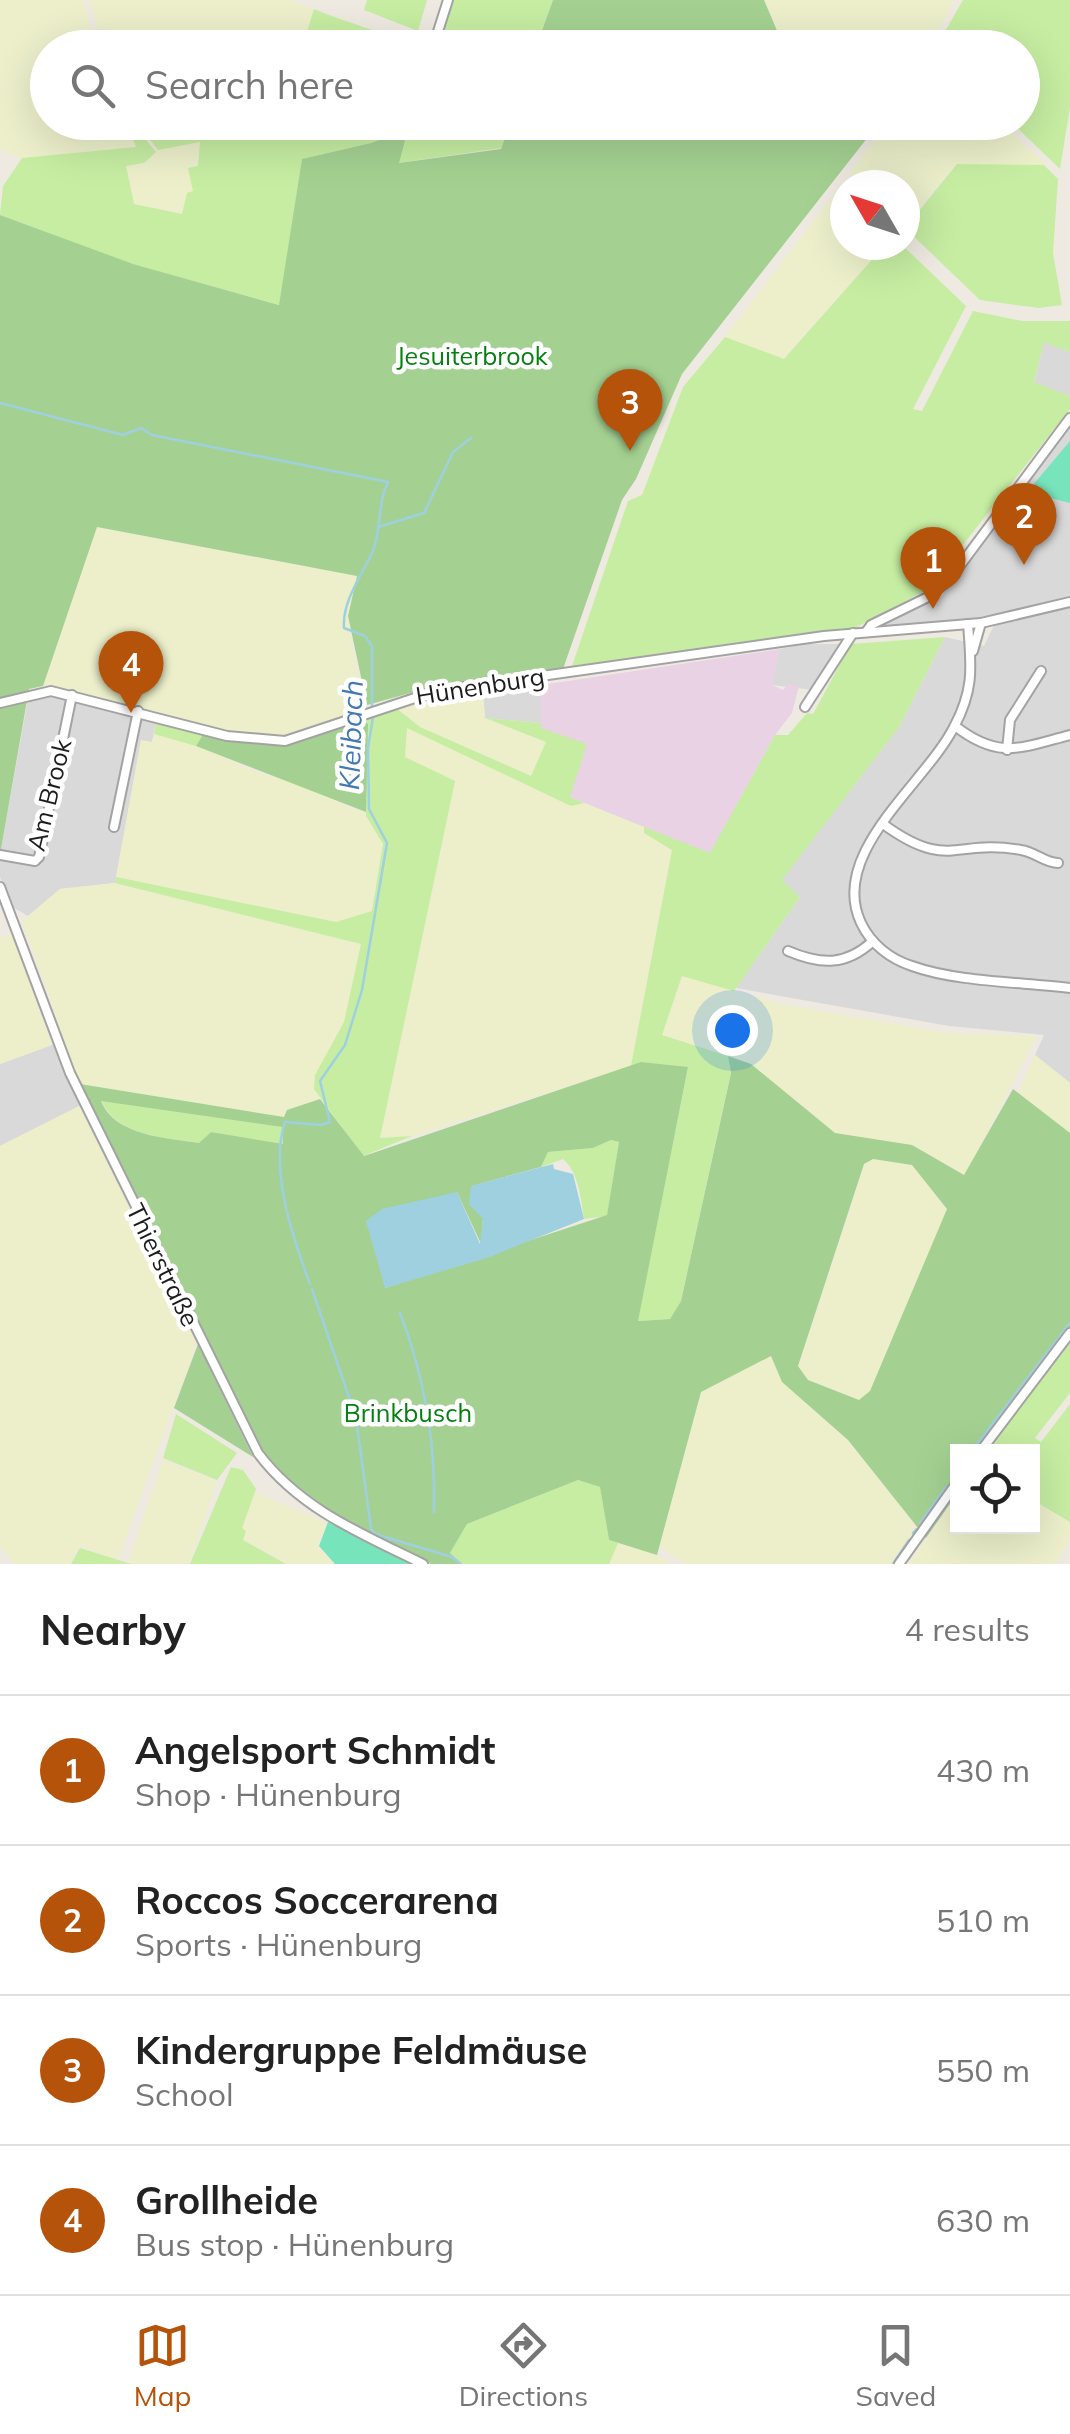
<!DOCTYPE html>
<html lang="en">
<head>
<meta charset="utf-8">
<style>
  :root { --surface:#fff; --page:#f6f6f6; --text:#222; --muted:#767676; --line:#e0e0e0; --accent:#b45309 }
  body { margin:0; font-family:Mulish,sans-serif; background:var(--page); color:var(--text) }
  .controls { position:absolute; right:30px; bottom:30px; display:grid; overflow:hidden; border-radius:0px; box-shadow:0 10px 40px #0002 }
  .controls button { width:90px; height:90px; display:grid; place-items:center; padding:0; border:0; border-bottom:2px solid var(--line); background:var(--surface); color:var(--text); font:50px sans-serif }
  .compass { position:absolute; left:830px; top:170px; width:90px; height:90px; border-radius:50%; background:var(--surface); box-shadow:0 10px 40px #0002; rotate:309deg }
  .you { position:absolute; left:732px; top:1030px; width:35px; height:35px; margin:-25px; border:8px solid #fff; border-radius:50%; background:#1a73e8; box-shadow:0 0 0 15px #1a73e833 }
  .badge { display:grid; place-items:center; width:65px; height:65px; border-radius:50%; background:var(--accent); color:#fff; font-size:32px; font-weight:700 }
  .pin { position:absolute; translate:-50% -82px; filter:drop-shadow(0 2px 5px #0008) }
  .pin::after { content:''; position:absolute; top:52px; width:35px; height:30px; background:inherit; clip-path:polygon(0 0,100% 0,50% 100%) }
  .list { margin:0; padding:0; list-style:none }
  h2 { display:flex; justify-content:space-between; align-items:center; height:130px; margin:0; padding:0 40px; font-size:42px }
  h2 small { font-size:32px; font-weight:400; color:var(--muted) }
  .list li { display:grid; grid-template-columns:65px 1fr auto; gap:30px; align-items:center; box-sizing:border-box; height:150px; padding:0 40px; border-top:2px solid var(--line) }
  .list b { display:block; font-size:38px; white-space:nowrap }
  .list p { margin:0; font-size:32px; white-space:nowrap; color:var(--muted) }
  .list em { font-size:32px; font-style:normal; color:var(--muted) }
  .icon { flex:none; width:55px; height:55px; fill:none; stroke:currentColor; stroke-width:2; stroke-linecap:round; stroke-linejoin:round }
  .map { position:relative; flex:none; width:1070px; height:1564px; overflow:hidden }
  .search { position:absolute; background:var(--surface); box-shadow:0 10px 40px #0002; left:30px; right:30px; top:30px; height:110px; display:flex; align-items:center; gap:25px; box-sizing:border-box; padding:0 35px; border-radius:55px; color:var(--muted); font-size:38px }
  .sheet { height:730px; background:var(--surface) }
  nav { display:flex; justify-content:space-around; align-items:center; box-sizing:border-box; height:140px; border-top:2px solid var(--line); background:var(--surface); font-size:28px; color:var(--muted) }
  nav a { display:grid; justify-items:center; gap:5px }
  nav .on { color:var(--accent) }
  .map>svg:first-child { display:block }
  .residential { fill:#dad9d9 }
  .industrial { fill:#e8d2e4 }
  .farmland { fill:#ecefca }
  .grass { fill:#c6eda2 }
  .forest { fill:#a4d192; fill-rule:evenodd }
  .pitch { fill:#78e4bc }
  .water { fill:#9ed0e0 }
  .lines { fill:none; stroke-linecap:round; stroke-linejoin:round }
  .stream { stroke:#9ed0e0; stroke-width:2.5 }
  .minor-casing { stroke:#a3a3a3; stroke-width:12 }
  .minor { stroke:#fff; stroke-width:8 }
  .labels { text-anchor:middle; stroke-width:9; stroke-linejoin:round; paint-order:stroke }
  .park-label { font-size:25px; fill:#048010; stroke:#fff }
  .street-label { font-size:25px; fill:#1c1c1c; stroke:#fff }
  .water-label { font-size:28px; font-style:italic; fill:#4379b2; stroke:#fff }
</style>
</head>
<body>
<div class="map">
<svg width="1070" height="1564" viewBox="0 0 1070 1564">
  <rect width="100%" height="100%" fill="#eeeae1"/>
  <g class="residential">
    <path d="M1044,341L1070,352V396L1034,383Z"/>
    <path d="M1070,427V1083L1035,1055L1044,1035L949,1026L736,988L800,897L781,881L899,727L945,637L984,646L998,617L878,626L941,597Z"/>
    <path d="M806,644H842L814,690L771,685L780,649Z"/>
    <path d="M541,685V723L485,718L483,693Z"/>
    <path d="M42,690L157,716L152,742L141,741L115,883L60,889L28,916L11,906L0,877V855L29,693Z"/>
    <path d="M57,1043L84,1104L0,1146V1064Z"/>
  </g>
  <path class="industrial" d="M780,649L772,685L783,690L788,684L799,686L792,713L775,735L710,854L570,797L541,728V685Z"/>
  <g class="farmland">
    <path d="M0,0H83L97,47L48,48V122L126,123L137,147L22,158L0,150Z"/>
    <path d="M89,0H289L314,9L302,47L137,48L102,43Z"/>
    <path d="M764,0H954L930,48L784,47Z"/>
    <path d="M889,122L1001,123L1048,166L957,164L905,223V185H860L849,174Z"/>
    <path d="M200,141L193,191L187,193L183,214L134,204L126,166L144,163L158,150Z"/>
    <path d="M841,185L845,245H885L783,359L725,337Z"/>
    <path d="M96,527L357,576L348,617L364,710L304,733L266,738L235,734L43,686Z"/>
    <path d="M483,693L485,718L546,742L532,776L420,727L396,708Z"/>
    <path d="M407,727L571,806L584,803L644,827L645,833L672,849L631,1066L412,1136L380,1139L455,782L404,756Z"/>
    <path d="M154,734L185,741L264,775L306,785L352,809L366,812L383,843L372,911L336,922L116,877L141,740L152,742Z"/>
    <path d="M115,883L361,944L344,1022L315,1075L314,1089L320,1099L287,1110L284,1117L80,1084L22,921L60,889Z"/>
    <path d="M12,934L52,1045L0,1064V937Z"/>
    <path d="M683,975L780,1004L947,1033L1037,1036L965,1175L912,1145L835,1133L751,1064L662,1035Z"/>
    <path d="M1035,1055L1070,1083V1133L1018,1093Z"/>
    <path d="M79,1106L197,1343L118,1560L80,1546L69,1564H15L0,1547V1146Z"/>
    <path d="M873,1159L912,1165L947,1209L870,1391L859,1400L808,1380L798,1367L865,1164Z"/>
    <path d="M771,1355L782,1382L848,1440L916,1527L892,1564H686L659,1547L701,1392Z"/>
    <path d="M163,1460L217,1481L189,1564H131L128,1563Z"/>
    <path d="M255,1492L327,1523L318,1546L334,1564H287L244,1540L246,1531L242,1529Z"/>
    <path d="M957,1494L958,1526H1032L1033,1500L1070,1522V1539L1055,1564H909Z"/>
    <path d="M618,1543L657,1555L671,1564H609Z"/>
  </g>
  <g class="grass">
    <path d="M367,0H427L418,31L364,10Z"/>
    <path d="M451,0H553L536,47L435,48Z"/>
    <path d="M963,0H1070V107L1060,169L1012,123L1022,122V48L936,47Z"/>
    <path d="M314,9L326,14L421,47L302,48Z"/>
    <path d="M126,123H132L156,152L144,163L126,166L134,204L182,214L187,193L193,191L188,168L198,166L200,142L158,150L137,123H408L405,130L371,143L302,159L280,305L128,263L0,215L3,186L22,158L136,147Z"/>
    <path d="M410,123H510L501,148L398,163Z"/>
    <path d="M957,164L1044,165L1058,179L1053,253L1062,305L1039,308L980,300L905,228Z"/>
    <path d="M885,245H902L966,306L913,409L922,411L973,311L1022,321H1070V352L1044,342L1034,382L1070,396V409L928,589L853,629L572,666L628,501L642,495L683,387L725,337L784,359Z"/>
    <path d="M945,637L899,727L782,880L800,897L734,991L682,976L662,1035L728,1056L731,1072L681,1301L670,1319L637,1321L688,1068L641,1062L631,1066L672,850L644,833V827L710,853L775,735H788L807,713L813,714L851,644Z"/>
    <path d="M396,708L420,727L531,776L546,742L485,718L541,723V728L587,744L570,797L584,803L571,806L407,728L405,757L455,781L380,1138L412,1136L363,1156L314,1089L315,1075L344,1022L361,944L115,883L116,877L336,922L372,911L383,844L366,816L365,720Z"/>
    <path d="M156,720L204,733L196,746L154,734Z"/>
    <path d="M101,1100L282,1127L283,1145L211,1132L199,1143C166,1138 116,1136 101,1100Z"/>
    <path d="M611,1140L619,1142L607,1216L584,1219C581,1198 578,1171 563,1159L541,1167L548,1152L593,1148Z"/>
    <path d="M1070,1342V1393L1035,1438L1041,1442L1070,1404V1522L1033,1500L1032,1451L987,1452Z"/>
    <path d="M176,1414L237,1453L217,1480L163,1458Z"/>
    <path d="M231,1467L243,1470L256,1489L242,1528L246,1531L243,1540L286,1564H190Z"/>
    <path d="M578,1480L600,1487L609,1540L618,1543L609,1564H462L450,1553L467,1524Z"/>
    <path d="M80,1548L131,1564H71Z"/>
  </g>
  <g class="forest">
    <path d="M553,0H764L784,47H536Z"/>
    <path d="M861,122L867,126L879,123L682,374L636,479L622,500L563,669L432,687L367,705L348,616L357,576L97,527L43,686L29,689L0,855V215L133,264L279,305L302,159L371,143L408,129L399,163L501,149L510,123Z"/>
    <path d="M362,719L368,724L366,812L196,746L204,733C269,752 301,743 362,719Z"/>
    <path d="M728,1056L751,1064L835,1133L912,1145L964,1175L1013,1089L1070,1133V1342L987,1451L958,1452L957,1494L926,1538L848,1440L782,1382L771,1356L701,1392L657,1555L609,1540L600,1487L578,1480L467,1524L450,1553L462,1564H431L325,1512L298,1493L260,1452L80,1084L284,1117L287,1110L320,1099L364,1156L641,1062L688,1067L638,1321L670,1319L681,1301L731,1073ZM101,1101L282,1127L283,1144L211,1132L199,1143C167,1138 115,1136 101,1101ZM611,1140L619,1142L607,1215L385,1288L457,1192L481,1244L483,1218L472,1186L541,1167L548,1152L593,1148ZM873,1159L912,1165L947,1209L870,1391L859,1400L808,1380L798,1366L864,1164Z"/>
    <path d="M198,1344L253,1457L174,1408Z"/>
  </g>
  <g class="pitch">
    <path d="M1070,441V503L1027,492Z"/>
    <path d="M328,1522L416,1564H335L319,1546Z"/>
  </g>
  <path class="water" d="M553,1164L554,1169L573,1174L584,1219L487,1258L385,1288L366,1221L382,1209L457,1192L480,1244L483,1219L469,1204L471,1186Z"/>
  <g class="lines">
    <g class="stream">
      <path d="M626,393L638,405"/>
      <path d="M0,403L123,435L141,428L152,435L388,482C377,504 382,531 372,553C361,576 342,602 344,628L365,636L372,646V709"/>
      <path d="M378,527L424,513L453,452L471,438"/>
      <path d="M310,1284C293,1238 269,1170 285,1122L321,1125L330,1122L320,1081L345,1045L362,990L387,843L369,809L368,748L373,717"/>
      <path d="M312,1289L356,1418L371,1529L375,1534L452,1557L461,1564"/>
      <path d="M400,1313C425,1378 436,1443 434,1512"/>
      <path d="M971,1452L1070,1323"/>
      <path d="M951,1480L958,1471"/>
      <path d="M920,1523L946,1487"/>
      <path d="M913,1533L917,1529"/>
      <path d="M893,1564L909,1540"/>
    </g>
    <g class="minor-casing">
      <g id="minor">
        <path d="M434,44L448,0"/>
        <path d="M968,624C971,665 975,688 954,727C925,784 828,853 861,923C871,944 890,959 912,966C956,982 1022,982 1070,988"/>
        <path d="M866,632L871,625L928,597L950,579L1070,418"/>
        <path d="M973,651L981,623"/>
        <path d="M0,703L51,691L227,736L285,741L436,691L824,636L981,623L1070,602"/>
        <path d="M805,707L853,633"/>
        <path d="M955,726C999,760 1020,748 1070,735"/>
        <path d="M1007,750L1010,720L1041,671"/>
        <path d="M883,824C949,872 955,838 1021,850C1035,852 1045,863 1058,863"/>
        <path d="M114,827L138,711"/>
        <path d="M0,855L35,861L39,857L72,695"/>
        <path d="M0,887L70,1073L258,1453C300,1509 362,1534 423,1564"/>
        <path d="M788,951C821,965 846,966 873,941"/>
        <path d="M980,1452L1070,1333"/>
        <path d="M899,1564L958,1481"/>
      </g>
    </g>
    <use href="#minor" class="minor"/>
  </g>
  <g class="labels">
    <g class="park-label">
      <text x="472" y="365">Jesuiterbrook</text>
      <text x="408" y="1422">Brinkbusch</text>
    </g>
    <g class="street-label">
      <text transform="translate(480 686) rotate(-9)" y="9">Hünenburg</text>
      <text transform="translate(49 795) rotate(-76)" y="9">Am Brook</text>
      <text transform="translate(163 1265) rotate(64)" y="9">Thierstraße</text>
    </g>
    <g class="water-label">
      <text transform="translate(351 735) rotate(-88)" y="10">Kleibach</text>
    </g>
  </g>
</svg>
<div class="controls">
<button><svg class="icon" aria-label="locate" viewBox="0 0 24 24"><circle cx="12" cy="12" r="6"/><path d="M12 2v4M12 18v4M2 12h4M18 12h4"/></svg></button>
</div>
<svg class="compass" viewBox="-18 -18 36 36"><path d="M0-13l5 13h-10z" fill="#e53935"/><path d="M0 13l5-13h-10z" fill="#767676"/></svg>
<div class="you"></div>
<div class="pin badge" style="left:933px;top:609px">1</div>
<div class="pin badge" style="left:1024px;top:565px">2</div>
<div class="pin badge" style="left:630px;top:451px">3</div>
<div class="pin badge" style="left:131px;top:713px">4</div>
<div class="search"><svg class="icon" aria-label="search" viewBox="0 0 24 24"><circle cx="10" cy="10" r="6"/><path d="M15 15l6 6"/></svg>Search here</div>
</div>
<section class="sheet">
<h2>Nearby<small>4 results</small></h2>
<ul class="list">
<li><span class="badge">1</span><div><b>Angelsport Schmidt</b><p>Shop · Hünenburg</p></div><em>430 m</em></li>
<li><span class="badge">2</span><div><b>Roccos Soccerarena</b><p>Sports · Hünenburg</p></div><em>510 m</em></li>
<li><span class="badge">3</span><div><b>Kindergruppe Feldmäuse</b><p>School</p></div><em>550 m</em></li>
<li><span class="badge">4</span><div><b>Grollheide</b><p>Bus stop · Hünenburg</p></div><em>630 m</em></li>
</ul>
</section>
<nav>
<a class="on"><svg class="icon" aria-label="map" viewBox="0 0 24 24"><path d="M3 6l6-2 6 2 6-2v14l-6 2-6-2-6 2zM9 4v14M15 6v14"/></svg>Map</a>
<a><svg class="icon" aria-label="directions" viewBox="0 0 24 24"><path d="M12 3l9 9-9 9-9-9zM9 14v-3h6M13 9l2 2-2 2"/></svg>Directions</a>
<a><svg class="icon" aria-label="saved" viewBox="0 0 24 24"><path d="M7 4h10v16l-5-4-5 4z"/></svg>Saved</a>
</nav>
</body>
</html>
